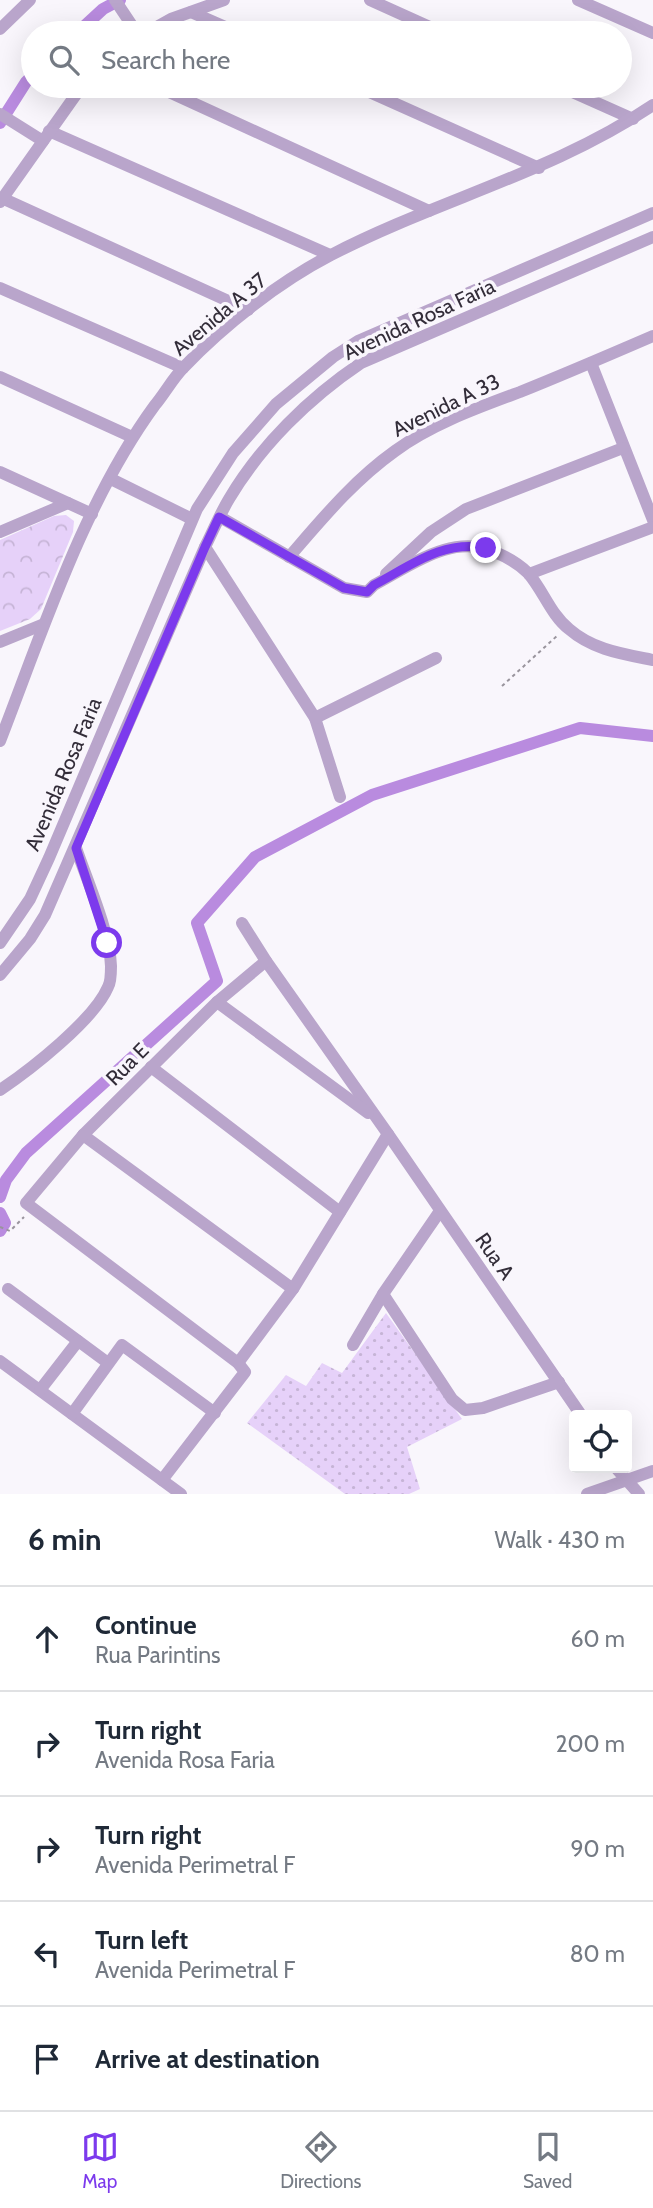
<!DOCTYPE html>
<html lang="en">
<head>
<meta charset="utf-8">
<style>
  :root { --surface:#fff; --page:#f2f2f3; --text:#1f2937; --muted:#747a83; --line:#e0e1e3; --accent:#7c3aed }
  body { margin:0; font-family:Cabin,sans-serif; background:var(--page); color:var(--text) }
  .controls { position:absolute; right:21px; bottom:21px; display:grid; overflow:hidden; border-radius:7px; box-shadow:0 7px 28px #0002 }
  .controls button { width:63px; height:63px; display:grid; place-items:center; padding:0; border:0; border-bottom:2px solid var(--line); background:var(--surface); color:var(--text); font:35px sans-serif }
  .stop { position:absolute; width:21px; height:21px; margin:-16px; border:5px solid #7c3aed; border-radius:50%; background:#fff }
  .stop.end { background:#7c3aed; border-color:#fff; box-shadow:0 2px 7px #0008 }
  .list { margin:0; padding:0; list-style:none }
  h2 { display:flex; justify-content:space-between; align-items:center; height:91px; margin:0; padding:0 28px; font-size:30px }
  h2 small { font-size:23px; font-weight:400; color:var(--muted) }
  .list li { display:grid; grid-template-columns:46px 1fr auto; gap:21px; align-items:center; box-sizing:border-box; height:105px; padding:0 28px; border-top:2px solid var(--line) }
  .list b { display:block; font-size:26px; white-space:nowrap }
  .list p { margin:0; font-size:23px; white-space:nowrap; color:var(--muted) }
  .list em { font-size:23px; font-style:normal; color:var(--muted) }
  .icon { flex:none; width:38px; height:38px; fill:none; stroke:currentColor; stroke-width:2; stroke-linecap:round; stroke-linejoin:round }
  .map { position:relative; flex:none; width:653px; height:1494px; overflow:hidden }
  .search { position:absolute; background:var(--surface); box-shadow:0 7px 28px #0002; left:21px; right:21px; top:21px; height:77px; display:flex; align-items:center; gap:18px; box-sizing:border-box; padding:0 24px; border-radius:38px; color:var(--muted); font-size:26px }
  .sheet { height:616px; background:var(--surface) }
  nav { display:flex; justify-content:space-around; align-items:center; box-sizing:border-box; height:98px; border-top:2px solid var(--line); background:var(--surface); font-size:19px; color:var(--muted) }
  nav a { display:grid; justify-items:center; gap:4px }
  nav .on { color:var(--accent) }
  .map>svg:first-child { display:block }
</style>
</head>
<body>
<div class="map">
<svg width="653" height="1494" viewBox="0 0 653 1494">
  <defs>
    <pattern id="grass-dots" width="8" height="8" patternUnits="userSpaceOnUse" patternTransform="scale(1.75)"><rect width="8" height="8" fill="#e6d1f9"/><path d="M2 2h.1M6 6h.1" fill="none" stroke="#c6b4d6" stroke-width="1.8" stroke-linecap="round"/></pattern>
    <pattern id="forest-crowns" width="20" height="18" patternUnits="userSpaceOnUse" patternTransform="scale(1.75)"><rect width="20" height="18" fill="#e6d1f9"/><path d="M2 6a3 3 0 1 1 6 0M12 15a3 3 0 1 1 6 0" fill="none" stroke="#c6b4d6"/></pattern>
  </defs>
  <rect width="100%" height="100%" fill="#f9f6fc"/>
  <polygon fill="url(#grass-dots)" points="386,1313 462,1419 407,1447 420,1489 409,1494 345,1494 247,1423 286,1375 306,1386 322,1363 342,1373"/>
  <polygon fill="url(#forest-crowns)" points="66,515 74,521 73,532 41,609 30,619 0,631 0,540 54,516"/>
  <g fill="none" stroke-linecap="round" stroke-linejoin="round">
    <g stroke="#b98bdf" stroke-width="12">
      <polyline points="77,33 103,9 120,0"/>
      <polyline points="0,123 26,82 33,75"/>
      <polyline points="0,1197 6,1180 26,1153 217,981 197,923 255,857 372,795 580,728 653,736"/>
      <polyline points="0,1213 5,1223 0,1231"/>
    </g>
    <g stroke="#99949d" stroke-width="2" stroke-dasharray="3.5 3.5" stroke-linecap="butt">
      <polyline points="502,686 558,635"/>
      <polyline points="0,1227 10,1231 24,1217"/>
    </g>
    <g stroke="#b9a5cb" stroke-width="12">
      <polyline points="115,0 137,33"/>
      <polyline points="370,0 443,33"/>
      <polyline points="578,0 653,33"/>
      <polyline points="191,12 239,33"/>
      <polyline points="0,29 30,0"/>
      <polyline points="146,33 171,19 224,0"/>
      <polyline points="156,86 429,211"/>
      <polyline points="356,86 539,168"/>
      <polyline points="559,86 633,119"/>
      <polyline points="0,114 43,141"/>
      <polyline points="49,131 330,255"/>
      <polyline points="4,199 248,310"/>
      <polyline points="0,202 82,86"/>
      <polyline points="0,288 183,368"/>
      <polyline points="591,363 653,520"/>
      <polyline points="0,377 132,437"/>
      <polyline points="0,472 92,514"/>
      <polyline points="111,479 192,519"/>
      <path d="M220 517 344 588 367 592 374 585C412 565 453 532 497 553 509 558 519 564 528 573 543 590 551 615 569 629 593 650 623 654 653 660"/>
      <polyline points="0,532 68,503"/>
      <polyline points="205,547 315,718 340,797"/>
      <path d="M289 557C322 519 353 481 395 451 432 424 477 408 520 392 565 374 609 355 653 336"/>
      <polyline points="386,574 431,532 466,509 623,448"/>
      <polyline points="529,574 653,527"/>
      <polyline points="0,642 44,624"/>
      <polyline points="315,718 436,658"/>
      <path d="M0 741C43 630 84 502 155 405 165 393 173 378 184 367 224 325 279 282 331 255 437 200 554 172 653 105"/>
      <polyline points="242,923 266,961 388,1134 581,1415"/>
      <polyline points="0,943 30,899 49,858 197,509 233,453 276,404 333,357 358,341 653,213"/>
      <path d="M0 975 30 939 45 915 205 547C213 531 220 514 229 499 261 445 309 398 361 363L653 237"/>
      <polyline points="217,1002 368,1113"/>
      <polyline points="151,1067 340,1212"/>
      <path d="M0 1090C30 1070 94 1020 108 987 111 982 111 972 111 966 110 933 87 880 76 848"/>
      <polyline points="83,1135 293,1289"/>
      <polyline points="8,1289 108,1363"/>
      <polyline points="383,1294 452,1399 465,1410 483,1408 559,1382"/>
      <polyline points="353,1345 383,1294 440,1211"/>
      <polyline points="0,1361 181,1494"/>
      <polyline points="238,1363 293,1289 388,1134"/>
      <polyline points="40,1390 78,1341"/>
      <polyline points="72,1414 122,1345 215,1413"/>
      <polyline points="616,1468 639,1494"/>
      <polyline points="162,1480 245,1372 238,1363 26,1203 83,1135 217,1002 266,961"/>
      <polyline points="587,1494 653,1471"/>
    </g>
  </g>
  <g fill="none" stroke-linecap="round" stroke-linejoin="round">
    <path stroke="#7c3aed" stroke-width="9" d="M107 943 76 848 205 547 219 517 344 588 367 592 374 585C412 565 442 540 486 548"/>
  </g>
  <g text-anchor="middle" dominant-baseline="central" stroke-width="7" stroke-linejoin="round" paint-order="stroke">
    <g font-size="21" fill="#332d39" stroke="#f9f6fc">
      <text transform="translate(219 314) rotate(-40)">Avenida A 37</text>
      <text transform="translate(419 319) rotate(-25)">Avenida Rosa Faria</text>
      <text transform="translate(446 405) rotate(-26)">Avenida A 33</text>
      <text transform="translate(63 774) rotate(-67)">Avenida Rosa Faria</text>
      <text transform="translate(127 1064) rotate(-45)">Rua E</text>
      <text transform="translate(495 1256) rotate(55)">Rua A</text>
    </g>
  </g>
</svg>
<div class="controls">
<button><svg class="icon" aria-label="locate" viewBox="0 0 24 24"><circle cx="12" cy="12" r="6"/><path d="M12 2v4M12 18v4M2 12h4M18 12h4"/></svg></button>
</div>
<div class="stop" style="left:107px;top:943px"></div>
<div class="stop end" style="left:486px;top:548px"></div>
<div class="search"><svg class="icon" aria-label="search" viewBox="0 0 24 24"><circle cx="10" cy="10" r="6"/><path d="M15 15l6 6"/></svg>Search here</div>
</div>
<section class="sheet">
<h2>6 min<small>Walk · 430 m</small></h2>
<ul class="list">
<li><svg class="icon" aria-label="ahead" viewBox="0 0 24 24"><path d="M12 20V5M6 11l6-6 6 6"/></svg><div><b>Continue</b><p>Rua Parintins</p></div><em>60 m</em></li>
<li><svg class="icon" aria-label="right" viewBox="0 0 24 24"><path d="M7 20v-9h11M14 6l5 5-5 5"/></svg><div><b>Turn right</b><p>Avenida Rosa Faria</p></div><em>200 m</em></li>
<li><svg class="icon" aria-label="right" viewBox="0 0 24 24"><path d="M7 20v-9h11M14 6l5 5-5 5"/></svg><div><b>Turn right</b><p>Avenida Perimetral F</p></div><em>90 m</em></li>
<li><svg class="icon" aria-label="left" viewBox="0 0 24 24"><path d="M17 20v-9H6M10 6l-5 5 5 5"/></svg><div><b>Turn left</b><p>Avenida Perimetral F</p></div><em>80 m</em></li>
<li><svg class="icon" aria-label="arrive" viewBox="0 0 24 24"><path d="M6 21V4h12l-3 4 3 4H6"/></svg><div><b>Arrive at destination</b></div></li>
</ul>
</section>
<nav>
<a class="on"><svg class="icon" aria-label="map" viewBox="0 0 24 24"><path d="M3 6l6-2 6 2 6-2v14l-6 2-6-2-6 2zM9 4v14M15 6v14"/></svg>Map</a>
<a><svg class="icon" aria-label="directions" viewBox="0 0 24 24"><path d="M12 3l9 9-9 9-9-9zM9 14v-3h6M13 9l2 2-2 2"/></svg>Directions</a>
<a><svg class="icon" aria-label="saved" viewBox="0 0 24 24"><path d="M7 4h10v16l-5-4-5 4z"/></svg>Saved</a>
</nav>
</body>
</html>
